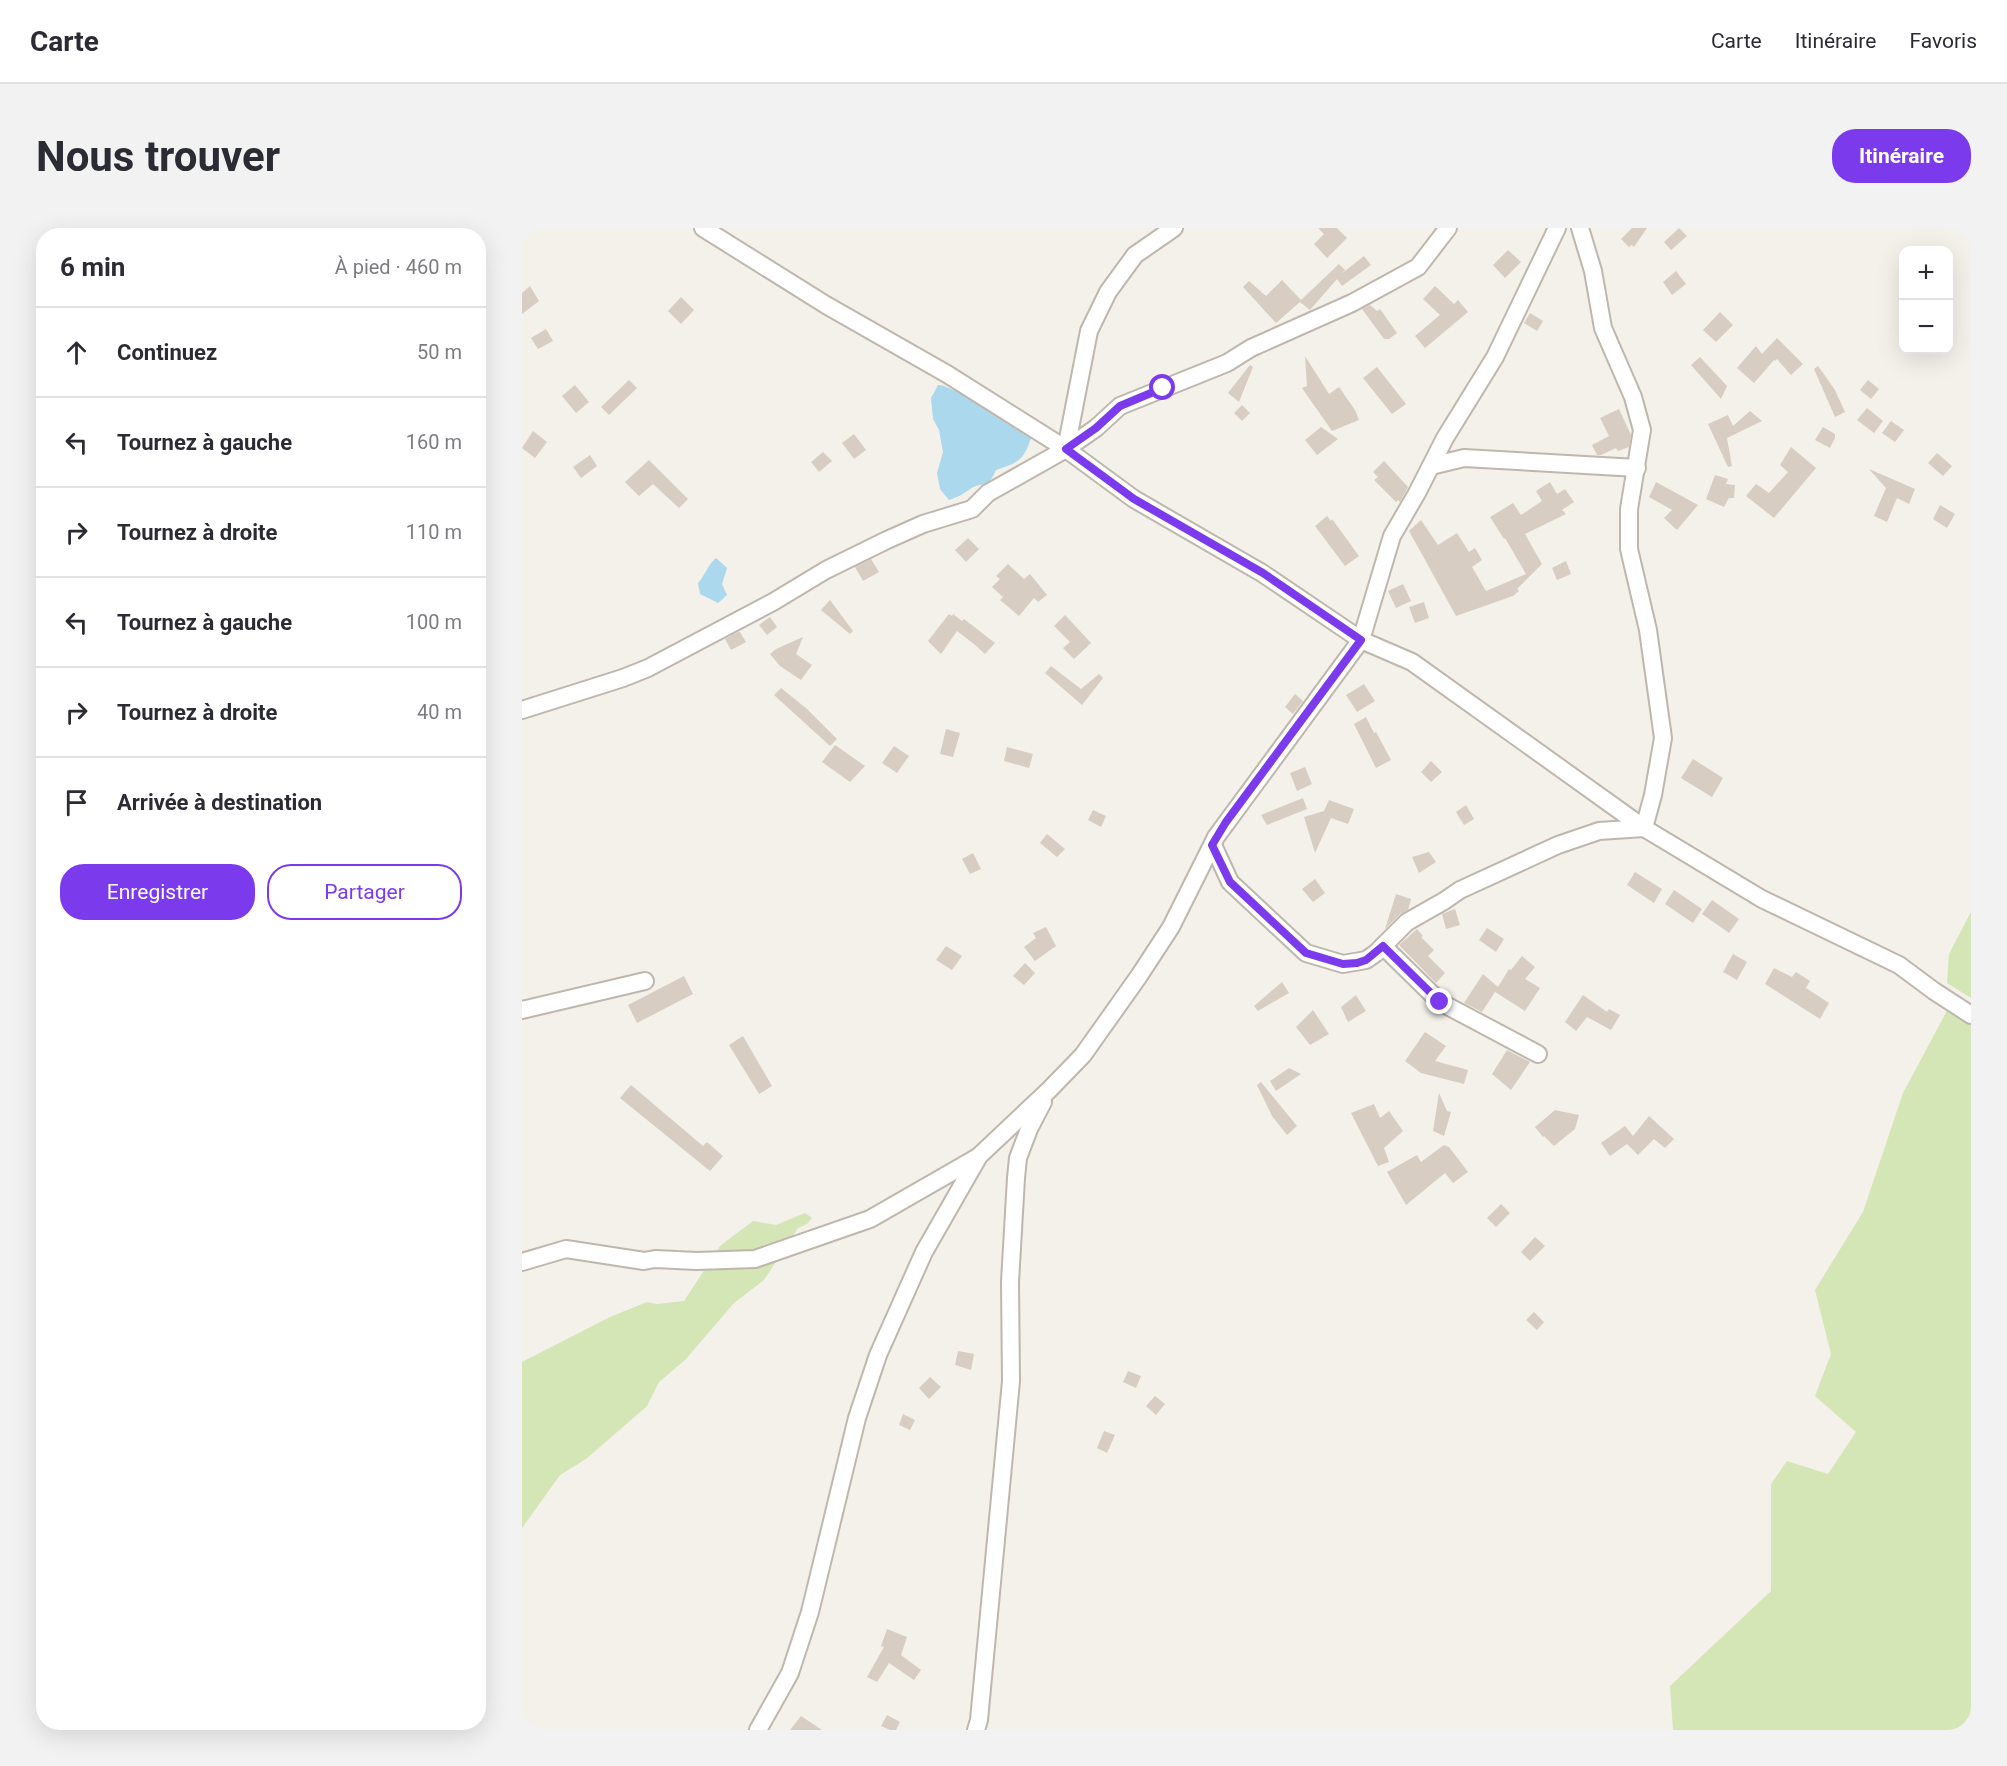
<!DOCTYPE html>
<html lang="fr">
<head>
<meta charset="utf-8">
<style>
  :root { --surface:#fff; --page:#f2f2f3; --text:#2b2b33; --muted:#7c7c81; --line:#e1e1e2; --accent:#7c3aed }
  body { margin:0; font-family:Roboto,sans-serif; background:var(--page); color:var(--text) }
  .controls { position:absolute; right:18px; top:18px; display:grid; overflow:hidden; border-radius:12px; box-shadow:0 6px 24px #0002 }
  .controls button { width:54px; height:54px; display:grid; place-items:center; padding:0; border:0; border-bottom:2px solid var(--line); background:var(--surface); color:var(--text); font:30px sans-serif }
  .stop { position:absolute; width:18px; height:18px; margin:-14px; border:4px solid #7c3aed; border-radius:50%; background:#fff }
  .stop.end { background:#7c3aed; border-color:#fff; box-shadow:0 2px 6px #0008 }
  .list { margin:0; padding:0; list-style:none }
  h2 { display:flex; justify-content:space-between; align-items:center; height:78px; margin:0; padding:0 24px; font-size:26px }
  h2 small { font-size:20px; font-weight:400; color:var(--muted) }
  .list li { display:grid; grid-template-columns:39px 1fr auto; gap:18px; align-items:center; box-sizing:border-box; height:90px; padding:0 24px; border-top:2px solid var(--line) }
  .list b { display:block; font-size:22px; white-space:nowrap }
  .list em { font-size:20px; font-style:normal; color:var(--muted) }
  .actions { display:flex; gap:12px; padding:18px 24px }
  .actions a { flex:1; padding:14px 0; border:2px solid var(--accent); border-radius:24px; text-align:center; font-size:21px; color:var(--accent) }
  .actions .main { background:var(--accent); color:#fff }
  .icon { flex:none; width:33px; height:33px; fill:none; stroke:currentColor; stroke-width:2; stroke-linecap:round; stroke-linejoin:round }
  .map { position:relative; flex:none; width:1449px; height:1502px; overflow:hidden; border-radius:24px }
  header { display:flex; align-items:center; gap:36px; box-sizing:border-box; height:84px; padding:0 30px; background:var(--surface); border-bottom:2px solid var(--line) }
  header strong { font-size:28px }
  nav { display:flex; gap:33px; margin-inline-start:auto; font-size:21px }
  .intro { display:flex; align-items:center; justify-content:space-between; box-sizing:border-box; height:144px; padding:0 36px }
  h1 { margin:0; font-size:42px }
  .button { padding:15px 27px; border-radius:24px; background:var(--accent); color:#fff; font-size:21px; font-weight:700 }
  main { display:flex; gap:36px; padding:0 36px }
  aside { flex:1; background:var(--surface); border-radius:24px; box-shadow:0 6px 24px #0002 }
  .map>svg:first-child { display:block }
</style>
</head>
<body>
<header>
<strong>Carte</strong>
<nav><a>Carte</a><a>Itinéraire</a><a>Favoris</a></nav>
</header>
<div class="intro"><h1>Nous trouver</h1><a class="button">Itinéraire</a></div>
<main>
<aside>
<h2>6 min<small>À pied · 460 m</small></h2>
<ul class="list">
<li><svg class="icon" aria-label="ahead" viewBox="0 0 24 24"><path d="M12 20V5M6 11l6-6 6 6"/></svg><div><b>Continuez</b></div><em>50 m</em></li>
<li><svg class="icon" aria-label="left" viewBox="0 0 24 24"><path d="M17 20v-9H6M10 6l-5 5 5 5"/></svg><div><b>Tournez à gauche</b></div><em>160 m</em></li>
<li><svg class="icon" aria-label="right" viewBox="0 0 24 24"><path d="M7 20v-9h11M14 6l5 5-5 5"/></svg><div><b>Tournez à droite</b></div><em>110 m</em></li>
<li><svg class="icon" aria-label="left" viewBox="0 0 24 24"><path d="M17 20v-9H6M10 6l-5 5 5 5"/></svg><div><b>Tournez à gauche</b></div><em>100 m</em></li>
<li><svg class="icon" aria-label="right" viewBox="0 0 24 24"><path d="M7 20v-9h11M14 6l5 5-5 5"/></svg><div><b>Tournez à droite</b></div><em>40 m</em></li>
<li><svg class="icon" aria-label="arrive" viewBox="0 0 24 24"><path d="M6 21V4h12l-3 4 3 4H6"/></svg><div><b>Arrivée à destination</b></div></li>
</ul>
<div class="actions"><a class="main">Enregistrer</a><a>Partager</a></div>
</aside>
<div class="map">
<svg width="1449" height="1502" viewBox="0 0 1449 1502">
  <rect width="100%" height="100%" fill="#f4f0ea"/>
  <g fill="#d4e5b6">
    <polygon points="1449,684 1449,770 1425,755 1427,726"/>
    <polygon points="1427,779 1449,793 1449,1502 1151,1502 1148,1458 1249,1363 1249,1256 1265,1233 1306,1246 1334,1204 1293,1168 1309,1126 1293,1062 1341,984 1381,865"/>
    <polygon points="283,985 290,990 285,996 276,1000 242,1052 212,1075 163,1132 137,1154 125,1178 64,1231 38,1247 0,1300 0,1134 88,1089 125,1074 135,1076 162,1073 198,1018 231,993 254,997"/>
  </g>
  <g fill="#abd8ec">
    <path d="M416 157C423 157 429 162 436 163L510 207C502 232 498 234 474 242 465 263 462 252 448 261 440 267 436 269 427 272L418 261 415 245 421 224 417 202 411 191 409 170Z"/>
    <path d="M194 330 205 340 200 356 205 367 196 375 178 366 176 355C184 346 185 338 194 330Z"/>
  </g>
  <g fill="#d8cdc3">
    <polygon points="796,0 815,0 825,10 805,30 792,16 802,6"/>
    <polygon points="1110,0 1125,0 1112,19 1110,17 1107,19 1099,11"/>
    <polygon points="1157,0 1165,8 1149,22 1142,14"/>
    <polygon points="986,22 999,34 983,50 971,37"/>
    <polygon points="842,28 849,37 820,58 815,51 788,82 778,74 754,95 721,59 727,53 744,68 760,52 779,72 817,36 823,42 819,46"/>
    <polygon points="1154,43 1164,56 1150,67 1141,54"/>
    <polygon points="8,58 17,73 0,86 0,65"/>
    <polygon points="913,58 932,76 936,72 946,84 903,120 893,108 918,87 901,71"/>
    <polygon points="159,69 172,82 159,96 146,83"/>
    <polygon points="848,77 855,83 858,81 875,105 867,111 862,111 840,81"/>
    <polygon points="1198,84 1211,97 1194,114 1181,102"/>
    <polygon points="1008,85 1021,93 1015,103 1002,95"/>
    <polygon points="24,101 31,113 16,121 9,110"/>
    <polygon points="1255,110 1281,136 1269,147 1255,131 1253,133 1252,132 1232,155 1215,140 1234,118 1240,126"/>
    <polygon points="783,128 807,166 817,159 833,182 837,192 810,203 780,160 785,158"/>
    <polygon points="1178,129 1205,158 1199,171 1169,137"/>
    <polygon points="728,137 731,139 717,174 706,165"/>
    <polygon points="1296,138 1313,162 1323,184 1313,189 1292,141"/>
    <polygon points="855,139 884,176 870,186 841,150"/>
    <polygon points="107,152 115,160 87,187 79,179"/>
    <polygon points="1346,152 1357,161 1349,171 1338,162"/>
    <polygon points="53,157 67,174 54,185 40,168"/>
    <polygon points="720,177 728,185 720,193 712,185"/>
    <polygon points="1345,180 1361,193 1352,205 1335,192"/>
    <polygon points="1097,181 1109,207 1107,219 1096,223 1094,220 1079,227 1075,227 1070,217 1087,208 1078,190"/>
    <polygon points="1228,183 1240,193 1205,210 1210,238 1206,239 1186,196 1206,187 1211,198"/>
    <polygon points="1369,193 1382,202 1373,214 1360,205"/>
    <polygon points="799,199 816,211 795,227 783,212"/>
    <polygon points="1301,199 1313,206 1313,210 1308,220 1293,212"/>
    <polygon points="11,203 25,214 13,230 0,220"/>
    <polygon points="332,206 344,222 332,231 320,215"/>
    <polygon points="1269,219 1294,240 1252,290 1224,268 1234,256 1247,265 1266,244 1258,237"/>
    <polygon points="301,224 310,233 297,244 289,234"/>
    <polygon points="1415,225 1430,238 1421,248 1406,235"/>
    <polygon points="68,227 75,238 59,250 51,239"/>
    <polygon points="127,232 166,271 157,280 131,256 117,268 103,254"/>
    <polygon points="862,233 886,259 878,274 876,272 874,274 852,252 856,249 851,244"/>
    <polygon points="1347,241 1393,261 1387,276 1375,270 1365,294 1352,288 1364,260"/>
    <polygon points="1193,247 1206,251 1204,256 1213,257 1212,270 1207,270 1202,279 1184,271"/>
    <polygon points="1028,254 1035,266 1043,261 1052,274 1040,282 1044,286 1003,306 1020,336 995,361 997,363 991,368 934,388 887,303 899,292 916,317 935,305 947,324 953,320 960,332 950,339 964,363 1004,346 983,310 982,311 968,289 991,275 999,287 1020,273 1014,263"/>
    <polygon points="1134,254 1176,277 1155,302 1142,290 1150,282 1127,269"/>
    <polygon points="1418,277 1433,286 1425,300 1411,291"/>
    <polygon points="805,288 809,293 810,291 837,328 823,338 793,298"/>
    <polygon points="446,310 457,321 444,334 433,322"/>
    <polygon points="349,331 357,344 341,353 333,339"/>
    <polygon points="1044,333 1049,346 1035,352 1030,340"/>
    <polygon points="486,336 502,351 508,346 525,367 516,374 512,370 497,388 478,372 481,369 470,359 478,351 474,348"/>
    <polygon points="881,356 889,373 874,380 866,363"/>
    <polygon points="308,372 331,403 328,406 299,382"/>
    <polygon points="902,374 907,390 893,395 887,379"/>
    <polygon points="427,386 430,388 431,386 440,393 442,391 473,415 463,426 452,416 435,403 419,426 406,413"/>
    <polygon points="543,387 569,415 552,431 541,420 548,414 532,398"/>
    <polygon points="248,389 255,399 245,407 237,397"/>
    <polygon points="216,404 218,404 224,414 209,422 203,411"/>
    <polygon points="281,409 274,426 290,437 279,452 258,438 248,426 254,421"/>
    <polygon points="529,438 559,461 577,446 581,450 560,477 523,445"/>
    <polygon points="842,456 853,473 835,484 824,467"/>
    <polygon points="259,460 285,481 315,511 308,518 252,467"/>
    <polygon points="773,466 781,473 771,486 763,479"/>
    <polygon points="844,489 852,505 854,504 869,532 854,540 832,496"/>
    <polygon points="424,501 438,505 431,529 418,526"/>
    <polygon points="313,517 343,538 328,554 300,534"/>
    <polygon points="372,518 387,528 375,545 360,535"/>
    <polygon points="485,519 511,526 507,540 482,533"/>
    <polygon points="1171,531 1201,550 1190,569 1159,550"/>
    <polygon points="909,533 920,544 909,554 899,544"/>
    <polygon points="783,539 790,556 775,563 768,545"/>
    <polygon points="781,570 785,581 745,597 739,587"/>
    <polygon points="807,572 832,581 826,596 809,590 793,625 782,589 802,583"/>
    <polygon points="944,577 952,591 942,597 934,584"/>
    <polygon points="571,582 584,588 579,599 566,592"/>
    <polygon points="525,606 543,621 535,629 518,615"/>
    <polygon points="907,624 914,634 897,645 890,629"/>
    <polygon points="451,625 459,641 448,646 440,631"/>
    <polygon points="1113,644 1140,661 1132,675 1105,657"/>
    <polygon points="793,651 803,665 791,674 780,661"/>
    <polygon points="1152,662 1180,681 1171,695 1143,676"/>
    <polygon points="874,666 889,671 886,682 878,686 863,701"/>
    <polygon points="1190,672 1217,691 1207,705 1180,686"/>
    <polygon points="933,681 938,697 924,701 920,686"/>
    <polygon points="524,699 534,718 513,733 502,719 514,710 511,705"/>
    <polygon points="965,700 982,711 974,724 957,712"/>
    <polygon points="895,701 901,708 899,709 912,722 906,728 923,745 914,755 877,717"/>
    <polygon points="424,718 440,728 430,742 414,732"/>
    <polygon points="1211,726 1225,734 1215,752 1201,744"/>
    <polygon points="1000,728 1013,739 1003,751 1018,760 1003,783 973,764 960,784 942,775 961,746 976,759 987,741 989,742"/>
    <polygon points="503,735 513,745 502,757 491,748"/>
    <polygon points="1252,740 1270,749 1274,744 1288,753 1284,760 1307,775 1298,791 1243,756"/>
    <polygon points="162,748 171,766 115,795 106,777"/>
    <polygon points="760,754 767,765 736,783 732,778"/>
    <polygon points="834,767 844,783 826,794 819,779"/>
    <polygon points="1061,767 1085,784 1087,781 1098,787 1089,802 1065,789 1054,803 1043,794"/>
    <polygon points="791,782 807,806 788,817 774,799"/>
    <polygon points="903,804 924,818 913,833 946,842 942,856 899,845 883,833"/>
    <polygon points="221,808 250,858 237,866 207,817"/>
    <polygon points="985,822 1008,834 989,862 970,846"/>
    <polygon points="767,840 779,846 754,863 748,853"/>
    <polygon points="739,854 775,898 765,907 750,888 735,857"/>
    <polygon points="109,857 181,918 185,914 201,928 188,943 98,870"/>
    <polygon points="917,865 925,883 929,884 922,908 911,903"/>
    <polygon points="852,876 858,890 867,883 881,903 862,920 867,934 856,938 829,885"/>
    <polygon points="1033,882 1057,887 1053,901 1032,918 1022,908 1021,909 1013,899"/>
    <polygon points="1127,888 1152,911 1143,920 1132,911 1116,927 1105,916 1088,928 1079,915 1103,898 1111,908"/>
    <polygon points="922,917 927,919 946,944 931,955 923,945 884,977 865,944 895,927 899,934"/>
    <polygon points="979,976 988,985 974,999 965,990"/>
    <polygon points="1013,1009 1023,1018 1008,1033 999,1024"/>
    <polygon points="1012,1084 1022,1094 1015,1102 1004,1092"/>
    <polygon points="436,1123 452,1126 449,1142 433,1137"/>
    <polygon points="606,1143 619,1148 614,1160 601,1154"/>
    <polygon points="408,1149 419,1159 407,1171 397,1160"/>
    <polygon points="633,1168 643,1176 634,1187 624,1178"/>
    <polygon points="381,1186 393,1192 388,1202 377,1197"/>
    <polygon points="582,1203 593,1207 585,1225 575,1220"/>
    <polygon points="365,1401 385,1409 379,1427 399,1442 392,1452 367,1435 355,1454 345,1449 362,1419 359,1418"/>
    <polygon points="365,1487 378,1494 374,1502 368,1502 359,1498"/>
    <polygon points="279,1488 300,1502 268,1502"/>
  </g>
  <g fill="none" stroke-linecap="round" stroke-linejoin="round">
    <defs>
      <g id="minor">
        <polyline points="181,0 304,77 425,146 544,221 612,271 740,345 839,412 890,434 1122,600 1240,671 1377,737 1412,763 1449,787"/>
        <polyline points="544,221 567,103 586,64 613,27 652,0"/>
        <polyline points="909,238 942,230 1115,240"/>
        <polyline points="0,482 101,450 126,440 251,374 304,342 365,312 401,296 450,281 466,265 544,221 574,200 598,178 705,135 729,120 830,75 896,39 926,0"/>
        <polyline points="691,617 708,654 784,725 821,736 844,732 854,725 885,694 922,673 938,662 1036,617 1077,603 1122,600 1131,567 1141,510 1126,402 1107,321 1107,281 1120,202 1111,169 1081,100 1071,43 1058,0"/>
        <polyline points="861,718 918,774 1016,826"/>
        <polyline points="0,782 123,753"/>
        <polyline points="0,1034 44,1021 122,1033 133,1031 175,1033 233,1031 348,991 456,929"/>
        <polyline points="236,1502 268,1445 288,1384 335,1190 356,1127 402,1024 457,928 527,862 561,827 617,748 649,699 694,609 839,412 870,308 895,265 923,210 973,129 1035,0"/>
        <polyline points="454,1502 457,1492 489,1153 488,1054 494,950 496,930 507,901 521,874"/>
      </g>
    </defs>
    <use href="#minor" stroke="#bfb7ad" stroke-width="20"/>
    <use href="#minor" stroke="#fff" stroke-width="16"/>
  </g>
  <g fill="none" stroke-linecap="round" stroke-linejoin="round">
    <polyline stroke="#7c3aed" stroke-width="8" points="641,160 598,178 574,200 544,221 612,271 741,345 839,412 704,594 690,617 708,654 784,725 821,736 835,735 844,732 861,718 918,774"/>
  </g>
</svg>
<div class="controls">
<button>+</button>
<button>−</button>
</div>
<div class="stop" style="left:641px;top:160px"></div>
<div class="stop end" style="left:918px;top:774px"></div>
</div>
</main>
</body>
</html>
